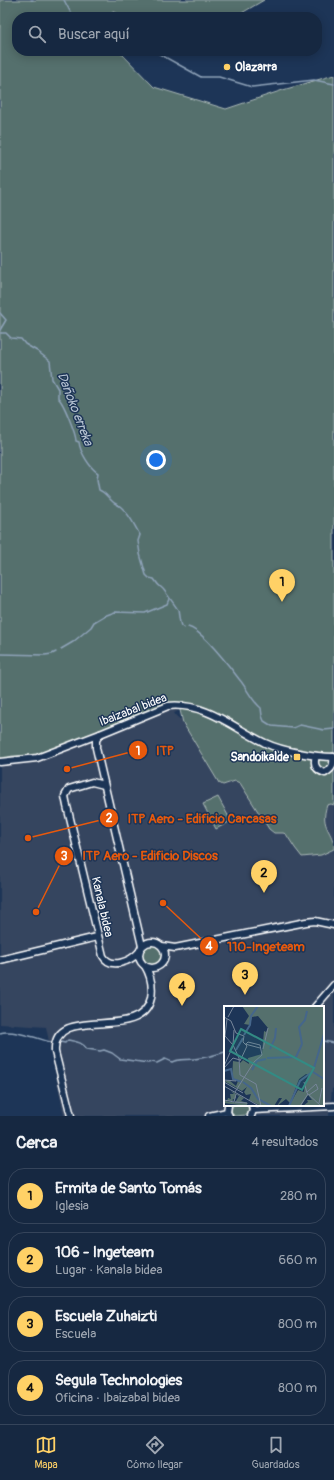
<!DOCTYPE html>
<html lang="es">
<head>
<meta charset="utf-8">
<style>
  :root { --surface:#162841; --page:#1f3048; --text:#f1f3f6; --muted:#9ea6b1; --line:#35445a; --accent:#ffd166 }
  body { margin:0; font-family:Pangolin,sans-serif; background:var(--page); color:var(--text) }
  .you { position:absolute; left:156px; top:460px; width:14px; height:14px; margin:-10px; border:3px solid #fff; border-radius:50%; background:#1a73e8; box-shadow:0 0 0 6px #1a73e833 }
  .badge { display:grid; place-items:center; width:26px; height:26px; border-radius:50%; background:var(--accent); color:#111; font-size:13px; font-weight:700 }
  .pin { position:absolute; translate:-50% -33px; filter:drop-shadow(0 1px 2px #0008) }
  .pin::after { content:''; position:absolute; top:21px; width:14px; height:12px; background:inherit; clip-path:polygon(0 0,100% 0,50% 100%) }
  .list { margin:0; padding:0; list-style:none }
  h2 { display:flex; justify-content:space-between; align-items:center; height:52px; margin:0; padding:0 16px; font-size:17px }
  h2 small { font-size:13px; font-weight:400; color:var(--muted) }
  .list li { display:grid; grid-template-columns:26px 1fr auto; gap:12px; align-items:center; box-sizing:border-box; height:56px; margin:0 8px 8px; padding:0 8px; border:1px solid var(--line); border-radius:16px }
  .list b { display:block; font-size:15px; white-space:nowrap }
  .list p { margin:0; font-size:13px; white-space:nowrap; color:var(--muted) }
  .list em { font-size:13px; font-style:normal; color:var(--muted) }
  .icon { flex:none; width:22px; height:22px; fill:none; stroke:currentColor; stroke-width:2; stroke-linecap:round; stroke-linejoin:round }
  .map { position:relative; flex:none; width:334px; height:1116px; overflow:hidden }
  .search { position:absolute; background:var(--surface); box-shadow:0 2px 10px #0003; left:12px; right:12px; top:12px; height:44px; display:flex; align-items:center; gap:10px; box-sizing:border-box; padding:0 14px; border-radius:16px; color:var(--muted); font-size:15px }
  .sheet { height:308px; background:var(--surface) }
  nav { display:flex; justify-content:space-around; align-items:center; box-sizing:border-box; height:56px; border-top:1px solid var(--line); background:var(--surface); font-size:11px; color:var(--muted) }
  nav a { display:grid; justify-items:center; gap:2px }
  nav .on { color:var(--accent) }
  .map>svg:first-child { display:block }
</style>
</head>
<body>
<div class="map">
<svg width="334" height="1116" viewBox="0 0 334 1116">
  <rect width="100%" height="100%" fill="#1d3557"/>
  <filter id="ink" filterUnits="userSpaceOnUse"><feTurbulence type="fractalNoise" baseFrequency=".025" numOctaves="2"/><feDisplacementMap in="SourceGraphic" scale="8" xChannelSelector="R" yChannelSelector="G"/><feConvolveMatrix kernelMatrix="1 2 1 2 8 2 1 2 1" color-interpolation-filters="sRGB"/></filter>
  <g filter="url(#ink)">
    <path fill="#34445f" fill-rule="evenodd" d="M161 707 178 709 180 710 174 713 176 716 180 719 187 715 334 770V1088L332 1089 329 1116H64L46 1027 0 1024V760L7 757 15 756 31 757 101 733ZM225 1007H323V1105H225Z"/>
    <g fill="#55706d" stroke="#aab8b6">
      <path d="M0 0H264L235 17H123L112 11 113 17H17V51H121L122 54 154 87 226 109 283 90 334 75V805L331 804 327 805C319 828 334 831 334 849L321 855 302 857 295 848 286 834 283 833H274L269 829 240 783 235 781 223 785 219 783 183 723 180 710 178 709 161 707 101 733 37 754V756H12L0 760Z"/>
      <polygon points="218,797 231,821 216,829 203,804"/>
      <circle cx="152" cy="955" r="10"/>
      <polygon points="232,1105 247,1105 249,1109 247,1115 234,1116 231,1111"/>
    </g>
    <g fill="none" stroke-linecap="round" stroke-linejoin="round">
      <g stroke="#8fa3b9" stroke-width="1.5">
        <polyline points="31,0 33,0"/>
        <polyline points="64,0 73,17"/>
        <polyline points="154,51 201,77 219,77 252,87 314,80 334,84"/>
        <polyline points="0,313 6,320 0,330"/>
        <path d="M0 333H6L11 338 21 339 25 344 37 351 50 361 52 379 58 389V398C63 401 76 434 76 441L79 442C80 452 90 468 98 473L97 479 99 490C105 492 108 498 113 502 115 504 119 505 121 507 131 516 133 523 140 535L138 541 140 554 146 575 149 578 154 579C157 584 159 586 163 589 164 590 177 608 178 610 179 615 179 621 181 626L184 628"/>
        <path d="M188 627C202 630 230 667 239 679 247 688 251 700 261 708L262 716 264 721 272 726 293 728 300 725 324 730 334 729"/>
        <polyline points="61,649 73,642 91,627 94,622 104,616 115,612 145,613 167,604 169,599"/>
        <polyline points="0,654 45,655 52,654 56,652"/>
        <path d="M0 1033C12 1029 39 1039 51 1042"/>
        <polyline points="323,1041 334,1043"/>
        <path d="M60 1042 65 1043 68 1040C77 1042 82 1042 87 1049L100 1051 104 1050 112 1053 120 1059 148 1063 152 1062 157 1063 165 1059 172 1062C178 1059 187 1060 194 1059 204 1058 215 1055 225 1052"/>
      </g>
      <defs>
        <g id="minor">
          <path d="M316 756C313 765 316 770 325 773 332 769 334 765 333 757"/>
          <polyline points="0,762 37,758 100,734"/>
          <path d="M104 785 92 782 69 789 65 796 67 806 103 956C111 970 131 961 139 952"/>
          <circle cx="152" cy="955" r="13"/>
          <path d="M142 946 96 748V740L100 734 168 706C205 702 234 728 265 743 282 751 315 757 334 757"/>
          <polyline points="162,946 175,948 306,922 315,921 334,925"/>
          <polyline points="0,960 97,937"/>
          <polyline points="315,1007 334,985"/>
          <polyline points="228,1105 227,1112 229,1116"/>
          <polyline points="253,1110 334,1106"/>
          <path d="M71 1116 55 1052C52 1001 141 1045 151 998 153 987 151 976 145 966"/>
          <polyline points="209,1116 227,1112"/>
          <polyline points="251,1116 253,1110 252,1105"/>
        </g>
      </defs>
      <use href="#minor" stroke="#fff" stroke-width="9"/>
      <use href="#minor" stroke="#1d3557" stroke-width="6"/>
    </g>
  </g>
  <g fill="#ffd166" stroke="#1d3557" stroke-width="1.5">
    <circle cx="227" cy="67" r="4"/>
    <rect x="293" y="753" width="8" height="8" rx="2"/>
  </g>
  <g text-anchor="middle" dominant-baseline="central" stroke-width="3" stroke-linejoin="round" paint-order="stroke">
    <g font-size="12" font-weight="bold" fill="#fff" stroke="#1d3557" text-anchor="start">
      <text x="235" y="67">Olazarra</text>
      <text x="289" y="757" text-anchor="end">Sandoikalde</text>
    </g>
    <g font-size="12" fill="#fff" stroke="#1d3557">
      <text transform="translate(133 710) rotate(-21)">Ibaizabal bidea</text>
      <text transform="translate(102 907) rotate(77)">Kanala bidea</text>
    </g>
    <g font-size="13" font-style="italic" fill="#b5c2d1" stroke="#1d3557">
      <text transform="translate(75 409) rotate(69)">Dañoko erreka</text>
    </g>
  </g>
  <g transform="translate(224 1006)">
    <rect width="100" height="100" fill="#1d3557"/>
    <path d="M18 0H100V100H79L84 96 83 94H88L84 89 77 100H65L74 84 80 86 81 76 85 69 82 68 75 73 66 97 62 93 53 100 58 92H55L50 100H37L25 94 27 88 22 89 20 86 23 81 18 85 0 75 5 74 12 80 14 75 8 73 9 55 15 56V66L16 57 19 54 25 58 24 52 38 48 40 25 42 26 44 22 34 10 28 11 26 19 20 18 25 10ZM7 85 20 92 17 95 24 97 22 100 0 97V94L5 96H11L12 95 15 90 11 88 12 92 8 94 10 95H3L4 92 7 93 6 88H10Z" fill="#55706d"/>
    <path fill="none" stroke="#45668b" stroke-width="2" d="M20 29 26 19 27 10 34 0M78 38 75 21 81 14 83 5M46 43 51 32 52 22M12 44 19 32M43 52 72 51 78 38M28 64 33 55 42 53M0 65 7 63 9 73 18 76M89 65 100 28M89 66 100 73M19 76 27 82 34 93 47 100M65 100 76 75 88 66"/>
    <path fill="none" stroke="#77869a" stroke-width="1" d="M0 11 7 15 12 27 20 30 19 36 23 40M4 11 10 0M3 13 1 30 9 39M10 24 9 39 15 52 16 69 32 78 37 100M21 38 36 42M39 43 44 22M16 55 23 40M0 60 9 40M0 62 9 52 16 54M0 74 12 75M0 76 19 87M80 76 83 87 97 100M0 80 35 100M11 86 30 56 38 49 36 39 24 36 22 38M83 86 92 78 94 83 85 89M0 94 10 96 12 88M11 96 23 97M95 97 98 82M76 100 84 88"/>
    <path fill="#338b84" fill-opacity="0.15" stroke="#338b84" stroke-width="2" d="M17 23 90 62 78 84 6 45Z"/>
    <rect width="100" height="100" fill="none" stroke="#fff" stroke-width="2"/>
  </g>
  <path fill="none" stroke="#e8590c" stroke-width="1.5" d="M67 769L138 750M28 838L109 818M36 912L64 856M163 903L209 946"/>
  <g fill="#e8590c" stroke="#1d3557" stroke-width="1.5">
    <circle cx="67" cy="769" r="4"/>
    <circle cx="28" cy="838" r="4"/>
    <circle cx="36" cy="912" r="4"/>
    <circle cx="163" cy="903" r="4"/>
    <circle cx="138" cy="750" r="10"/>
    <circle cx="109" cy="818" r="10"/>
    <circle cx="64" cy="856" r="10"/>
    <circle cx="209" cy="946" r="10"/>
  </g>
  <g font-size="12" text-anchor="middle" font-weight="bold" fill="#fff">
    <text x="138" y="755">1</text>
    <text x="109" y="822">2</text>
    <text x="64" y="860">3</text>
    <text x="209" y="950">4</text>
  </g>
  <g font-size="13" text-anchor="middle" font-weight="bold" fill="#e8590c" stroke="#1d3557" stroke-width="3" stroke-linejoin="round" paint-order="stroke">
    <text x="165" y="755">ITP</text>
    <text x="202" y="823">ITP Aero - Edificio Carcasas</text>
    <text x="150" y="860">ITP Aero - Edificio Discos</text>
    <text x="266" y="951">110-Ingeteam</text>
  </g>
</svg>
<div class="you"></div>
<div class="pin badge" style="left:282px;top:602px">1</div>
<div class="pin badge" style="left:264px;top:893px">2</div>
<div class="pin badge" style="left:245px;top:995px">3</div>
<div class="pin badge" style="left:182px;top:1006px">4</div>
<div class="search"><svg class="icon" aria-label="search" viewBox="0 0 24 24"><circle cx="10" cy="10" r="6"/><path d="M15 15l6 6"/></svg>Buscar aquí</div>
</div>
<section class="sheet">
<h2>Cerca<small>4 resultados</small></h2>
<ul class="list">
<li><span class="badge">1</span><div><b>Ermita de Santo Tomás</b><p>Iglesia</p></div><em>280 m</em></li>
<li><span class="badge">2</span><div><b>106 - Ingeteam</b><p>Lugar · Kanala bidea</p></div><em>660 m</em></li>
<li><span class="badge">3</span><div><b>Escuela Zuhaizti</b><p>Escuela</p></div><em>800 m</em></li>
<li><span class="badge">4</span><div><b>Segula Technologies</b><p>Oficina · Ibaizabal bidea</p></div><em>800 m</em></li>
</ul>
</section>
<nav>
<a class="on"><svg class="icon" aria-label="map" viewBox="0 0 24 24"><path d="M3 6l6-2 6 2 6-2v14l-6 2-6-2-6 2zM9 4v14M15 6v14"/></svg>Mapa</a>
<a><svg class="icon" aria-label="directions" viewBox="0 0 24 24"><path d="M12 3l9 9-9 9-9-9zM9 14v-3h6M13 9l2 2-2 2"/></svg>Cómo llegar</a>
<a><svg class="icon" aria-label="saved" viewBox="0 0 24 24"><path d="M7 4h10v16l-5-4-5 4z"/></svg>Guardados</a>
</nav>
</body>
</html>
